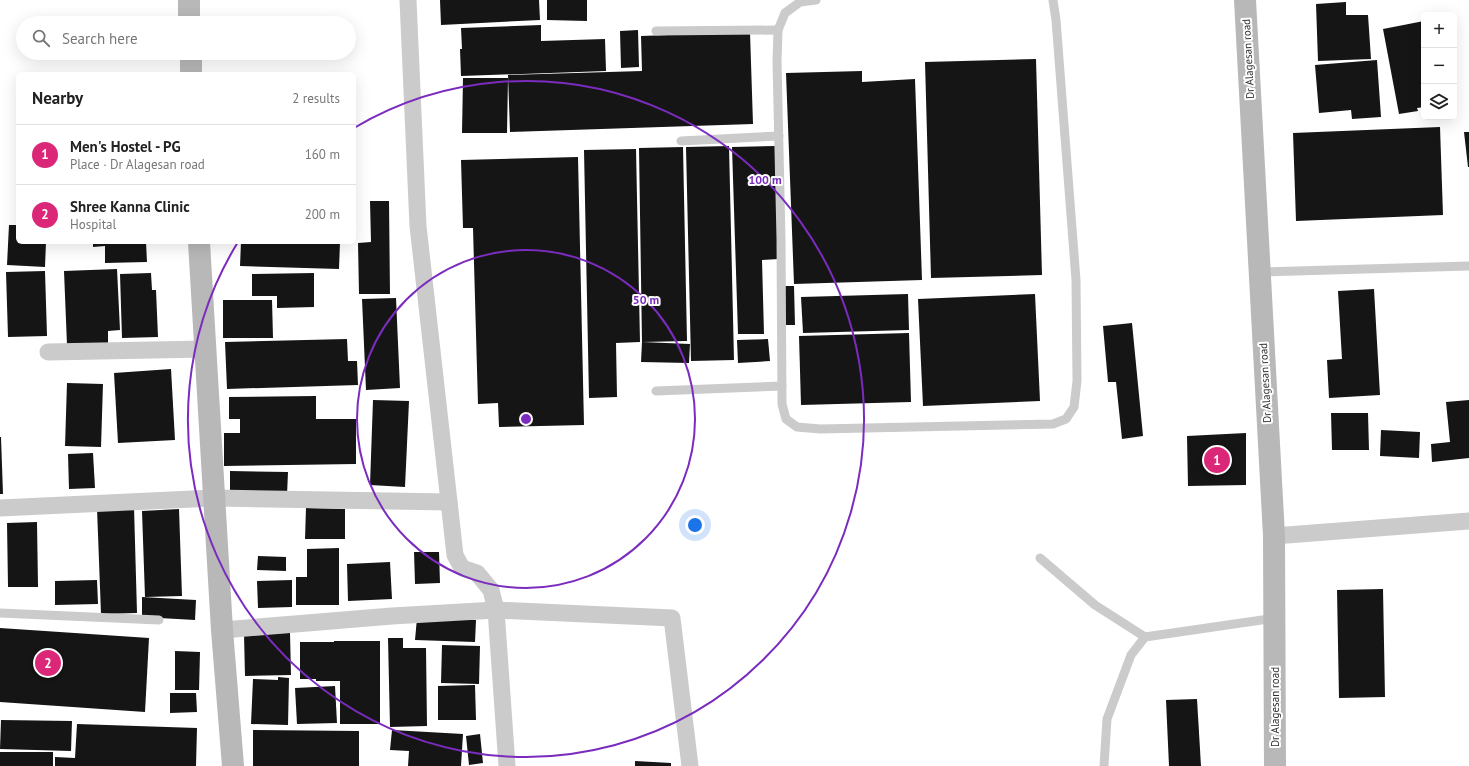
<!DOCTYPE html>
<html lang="en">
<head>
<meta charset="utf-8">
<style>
  :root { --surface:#fff; --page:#f6f6f6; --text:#222; --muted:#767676; --line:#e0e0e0; --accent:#db2777 }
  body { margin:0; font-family:"PT Sans",sans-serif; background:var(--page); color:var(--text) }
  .controls { position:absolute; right:12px; top:12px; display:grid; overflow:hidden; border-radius:6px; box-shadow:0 4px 16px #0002 }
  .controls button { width:36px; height:36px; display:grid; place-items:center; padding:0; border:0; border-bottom:1px solid var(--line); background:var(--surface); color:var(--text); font:20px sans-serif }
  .you { position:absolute; left:695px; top:525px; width:14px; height:14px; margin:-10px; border:3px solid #fff; border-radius:50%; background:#1a73e8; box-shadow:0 0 0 6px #1a73e833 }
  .badge { display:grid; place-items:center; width:26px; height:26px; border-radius:50%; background:var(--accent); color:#fff; font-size:13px; font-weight:700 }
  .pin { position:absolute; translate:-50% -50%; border:2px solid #fff; box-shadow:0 1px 4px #0006 }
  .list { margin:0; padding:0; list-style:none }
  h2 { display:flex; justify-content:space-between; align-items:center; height:52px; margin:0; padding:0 16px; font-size:17px }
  h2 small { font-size:13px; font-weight:400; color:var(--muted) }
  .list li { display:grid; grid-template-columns:26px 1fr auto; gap:12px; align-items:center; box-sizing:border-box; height:60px; padding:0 16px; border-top:1px solid var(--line) }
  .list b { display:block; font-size:15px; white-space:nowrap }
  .list p { margin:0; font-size:13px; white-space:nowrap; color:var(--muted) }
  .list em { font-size:13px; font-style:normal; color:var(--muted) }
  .icon { flex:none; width:22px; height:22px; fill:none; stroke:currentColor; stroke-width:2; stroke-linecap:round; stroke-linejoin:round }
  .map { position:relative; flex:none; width:1469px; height:766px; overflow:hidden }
  .search { position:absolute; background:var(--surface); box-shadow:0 4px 16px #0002; left:16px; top:16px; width:340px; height:44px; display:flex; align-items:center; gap:10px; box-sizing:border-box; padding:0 14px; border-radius:22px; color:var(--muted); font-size:15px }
  .panel { position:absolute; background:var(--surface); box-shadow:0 4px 16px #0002; left:16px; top:72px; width:340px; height:172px; border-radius:6px }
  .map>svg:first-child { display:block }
</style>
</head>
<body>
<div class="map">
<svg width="1469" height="766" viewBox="0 0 1469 766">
  <rect width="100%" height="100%" fill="#fff"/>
  <g fill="#151515">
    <polygon points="440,0 539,0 540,20 441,25"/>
    <polygon points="547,0 587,0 587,21 547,20"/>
    <polygon points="1346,2 1346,15 1368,15 1371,59 1318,61 1316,4"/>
    <polygon points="1424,21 1424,107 1417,108 1418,111 1399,114 1383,29"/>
    <polygon points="541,25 541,41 605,39 606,71 461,76 460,49 462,49 461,28"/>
    <polygon points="638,30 639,67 621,68 620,31"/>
    <polygon points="750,32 753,124 510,132 508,75 642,71 641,36"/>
    <polygon points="1036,59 1042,275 931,278 925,62"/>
    <polygon points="1377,60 1381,117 1352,119 1351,110 1319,113 1315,65"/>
    <polygon points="862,71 862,82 915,79 922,280 794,284 786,73"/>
    <polygon points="463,78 508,78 507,133 462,133"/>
    <polygon points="1440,127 1443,215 1296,221 1293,133"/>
    <polygon points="1464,132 1469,132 1469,167 1468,167"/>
    <polygon points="729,146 734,360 691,361 686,147"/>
    <polygon points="776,146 779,259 762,260 764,334 738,334 732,147"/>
    <polygon points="683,147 687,341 642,342 639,148"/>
    <polygon points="636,149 640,342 616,343 617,397 589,398 584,150"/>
    <polygon points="578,157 584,425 499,427 498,403 478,404 473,228 463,228 461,160"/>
    <polygon points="370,201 389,201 390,294 359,294 358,243 371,242"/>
    <polygon points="9,225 18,225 18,242 46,242 45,267 7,265"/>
    <polygon points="93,242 146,242 147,262 105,263 105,246 93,247"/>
    <polygon points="241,242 340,242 339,269 240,266"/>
    <polygon points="117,269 120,330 108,331 108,344 67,345 64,271"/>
    <polygon points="45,271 47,336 8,337 6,272"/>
    <polygon points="151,273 152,290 156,290 158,337 122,338 120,274"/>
    <polygon points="314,273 314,307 277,308 277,296 252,296 252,274"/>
    <polygon points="783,286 794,286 795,325 785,325"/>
    <polygon points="1374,289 1380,395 1329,398 1327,360 1342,359 1338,291"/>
    <polygon points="908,294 909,330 803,333 801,297"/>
    <polygon points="1035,294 1040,401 923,406 918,299"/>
    <polygon points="396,298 400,388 366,390 362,299"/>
    <polygon points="223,300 272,300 273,338 223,338"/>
    <polygon points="1132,323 1143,436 1122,439 1116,382 1108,382 1103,326"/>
    <polygon points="909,333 911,402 801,405 799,336"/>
    <polygon points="347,339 348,361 357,361 358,385 227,389 225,342"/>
    <polygon points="768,339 770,361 738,363 737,340"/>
    <polygon points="642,342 690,344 689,363 641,362"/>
    <polygon points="171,369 175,440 118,443 114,373"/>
    <polygon points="67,383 103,384 101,447 65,446"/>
    <polygon points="316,396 316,419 356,419 356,464 224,466 224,433 240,433 240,419 229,419 229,397"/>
    <polygon points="373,400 409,401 405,487 370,485"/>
    <polygon points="1469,400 1469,458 1432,462 1431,444 1450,442 1446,402"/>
    <polygon points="1331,413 1368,413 1369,450 1332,450"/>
    <polygon points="1381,430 1420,432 1419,458 1380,456"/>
    <polygon points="1246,433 1246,485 1188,486 1187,436"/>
    <polygon points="0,437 1,437 3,494 0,494"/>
    <polygon points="93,453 95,488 69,489 68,454"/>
    <polygon points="230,471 288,472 287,495 230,494"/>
    <polygon points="134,507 137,613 101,614 97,508"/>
    <polygon points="306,508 345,509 345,539 305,539"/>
    <polygon points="179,509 182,596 145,597 142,511"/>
    <polygon points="37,522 38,587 8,587 7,523"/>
    <polygon points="339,548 339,605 296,605 296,577 307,577 307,549"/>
    <polygon points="414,552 439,552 440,583 415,584"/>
    <polygon points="258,556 286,557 286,571 257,570"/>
    <polygon points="390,562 392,599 348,601 347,564"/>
    <polygon points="97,580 98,604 55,605 55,581"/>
    <polygon points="292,580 292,607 258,608 257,581"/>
    <polygon points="1383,589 1385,697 1339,698 1337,590"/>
    <polygon points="142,597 196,600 195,620 142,617"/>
    <polygon points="417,618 476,620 475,642 415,640"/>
    <polygon points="0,628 149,638 145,712 0,702"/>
    <polygon points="290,633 291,675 245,676 244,634"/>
    <polygon points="388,638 403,638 403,648 426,648 427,726 390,727"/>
    <polygon points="334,641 380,641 380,724 340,724 340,681 316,681 316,679 300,679 300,642 334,642"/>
    <polygon points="442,645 480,646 479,684 441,683"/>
    <polygon points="175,651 200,652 199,690 175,690"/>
    <polygon points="278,677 289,678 288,725 251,724 253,679 278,680"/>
    <polygon points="475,685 476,720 438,720 438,686"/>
    <polygon points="335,686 337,723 297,724 295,688"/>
    <polygon points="170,693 196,693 197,712 170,713"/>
    <polygon points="1197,699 1201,766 1169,766 1166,700"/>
    <polygon points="1,720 72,721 71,751 0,749"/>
    <polygon points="77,724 197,728 196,766 55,766 55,757 75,758"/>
    <polygon points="253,730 359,731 359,766 253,766"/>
    <polygon points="392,730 463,734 461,766 408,766 409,751 390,750"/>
    <polygon points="480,734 483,763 469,765 466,736"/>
    <rect x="0" y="752" width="53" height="14"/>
    <polygon points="635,761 671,763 671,766 635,766"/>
  </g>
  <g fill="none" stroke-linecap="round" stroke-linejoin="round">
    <g stroke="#cbcbcb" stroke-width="9">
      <polyline points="816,0 800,2 785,13 778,30 777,61 781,239 782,404 786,419 797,427 820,429 1053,424 1066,419 1074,407 1077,381 1076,280 1056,20 1053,0"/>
      <polyline points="656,31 778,30"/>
      <polyline points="681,141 779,136"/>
      <polyline points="1259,272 1469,266"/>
      <polyline points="656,391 782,386"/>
      <polyline points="1040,558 1095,605 1145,637"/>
      <polyline points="0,613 159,620"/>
      <polyline points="1104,766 1107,719 1131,655 1145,637 1275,618"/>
    </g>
    <g stroke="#cbcbcb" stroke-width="17">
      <polyline points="408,0 418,226 455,555 462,568 477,573 491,590 496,610 507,766"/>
      <polyline points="48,352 205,349"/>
      <polyline points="0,508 214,498 449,502"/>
      <polyline points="1274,536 1469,521"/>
      <polyline points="222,630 392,616 496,610 672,618 690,766"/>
    </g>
    <g stroke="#b8b8b8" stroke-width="22">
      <polyline points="189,0 189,23"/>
      <polyline points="1245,0 1274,536 1275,766"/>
      <polyline points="191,53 191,74"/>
      <polyline points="199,242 222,630 233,766"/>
    </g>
  </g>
  <g fill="none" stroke="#7b2cbf" stroke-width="2">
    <circle cx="526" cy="419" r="169"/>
    <path d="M354 128A338 338 0 1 1 238 242"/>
  </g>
  <g text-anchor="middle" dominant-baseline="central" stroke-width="4" stroke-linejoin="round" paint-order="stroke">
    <g font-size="11" fill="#2e2e2e" stroke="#fff">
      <text transform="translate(1248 59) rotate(-93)">Dr Alagesan road</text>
      <text transform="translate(1265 383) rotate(-93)">Dr Alagesan road</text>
      <text transform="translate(1275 707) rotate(-90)">Dr Alagesan road</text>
    </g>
  </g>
  <circle cx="526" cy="419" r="6" fill="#7b2cbf" stroke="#fff" stroke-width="2"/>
  <g font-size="12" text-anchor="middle" font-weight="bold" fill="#7b2cbf" stroke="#fff" stroke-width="4" stroke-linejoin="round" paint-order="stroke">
    <text x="765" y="184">100 m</text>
    <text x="646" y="304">50 m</text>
  </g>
</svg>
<div class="controls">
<button>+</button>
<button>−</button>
<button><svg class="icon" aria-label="layers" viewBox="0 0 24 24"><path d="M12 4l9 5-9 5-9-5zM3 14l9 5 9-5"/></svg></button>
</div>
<div class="you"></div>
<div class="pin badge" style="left:1217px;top:460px">1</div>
<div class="pin badge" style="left:48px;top:663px">2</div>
<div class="search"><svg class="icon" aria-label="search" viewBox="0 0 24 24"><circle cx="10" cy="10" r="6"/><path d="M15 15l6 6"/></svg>Search here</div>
<section class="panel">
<h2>Nearby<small>2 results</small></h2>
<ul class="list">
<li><span class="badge">1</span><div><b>Men's Hostel - PG</b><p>Place · Dr Alagesan road</p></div><em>160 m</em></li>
<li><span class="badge">2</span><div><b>Shree Kanna Clinic</b><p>Hospital</p></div><em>200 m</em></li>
</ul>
</section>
</div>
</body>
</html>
